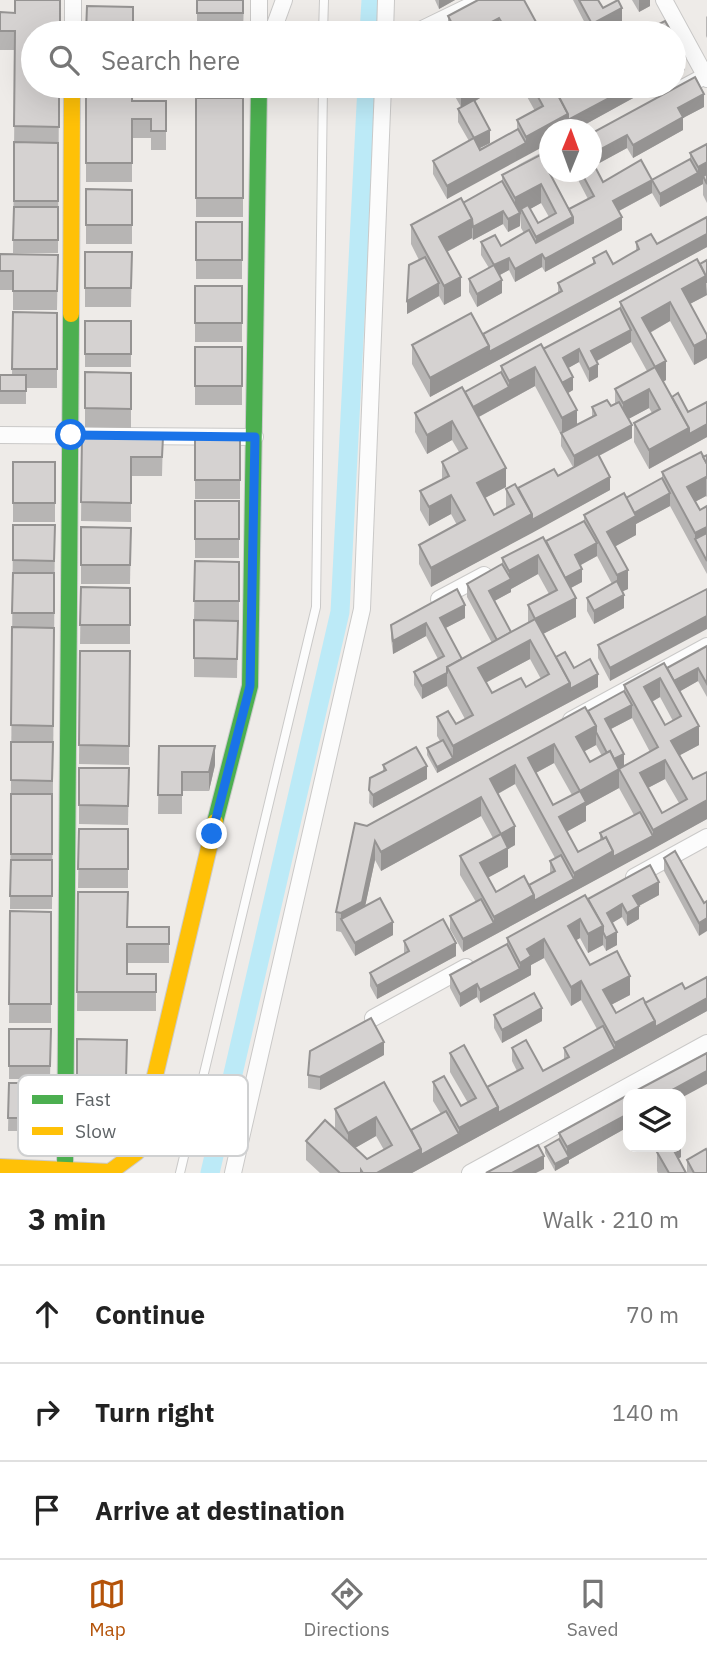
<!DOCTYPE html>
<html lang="en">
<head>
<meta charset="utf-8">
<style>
  :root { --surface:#fff; --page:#f2f2f2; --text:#222; --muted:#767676; --line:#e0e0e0; --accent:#b45309 }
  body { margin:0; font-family:"IBM Plex Sans",sans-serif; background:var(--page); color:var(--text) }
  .controls { position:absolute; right:21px; bottom:21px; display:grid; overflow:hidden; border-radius:14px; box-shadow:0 7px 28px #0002 }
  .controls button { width:63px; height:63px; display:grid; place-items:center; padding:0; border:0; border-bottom:2px solid var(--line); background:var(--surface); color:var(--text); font:35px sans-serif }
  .compass { position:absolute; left:539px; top:119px; width:63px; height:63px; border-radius:50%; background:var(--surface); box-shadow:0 7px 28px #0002; rotate:1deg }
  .stop { position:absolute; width:21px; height:21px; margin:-16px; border:5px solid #1a73e8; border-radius:50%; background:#fff }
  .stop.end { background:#1a73e8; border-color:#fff; box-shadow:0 2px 7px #0008 }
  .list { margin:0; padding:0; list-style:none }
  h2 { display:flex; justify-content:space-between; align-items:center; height:91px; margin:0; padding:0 28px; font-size:30px }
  h2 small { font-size:23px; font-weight:400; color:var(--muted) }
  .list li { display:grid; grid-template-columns:46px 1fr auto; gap:21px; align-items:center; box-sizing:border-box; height:98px; padding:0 28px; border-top:2px solid var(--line) }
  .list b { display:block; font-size:26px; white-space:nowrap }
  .list em { font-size:23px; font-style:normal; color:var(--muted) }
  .icon { flex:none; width:38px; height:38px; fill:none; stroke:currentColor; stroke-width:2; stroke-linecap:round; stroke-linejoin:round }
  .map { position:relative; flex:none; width:707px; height:1173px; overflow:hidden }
  .search { position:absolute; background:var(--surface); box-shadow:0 7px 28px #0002; left:21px; right:21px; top:21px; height:77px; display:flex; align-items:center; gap:18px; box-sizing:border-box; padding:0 24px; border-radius:38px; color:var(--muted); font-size:26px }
  .sheet { height:385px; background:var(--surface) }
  nav { display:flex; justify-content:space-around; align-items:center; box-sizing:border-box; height:98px; border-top:2px solid var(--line); background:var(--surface); font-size:19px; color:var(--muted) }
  nav a { display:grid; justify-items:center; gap:4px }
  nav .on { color:var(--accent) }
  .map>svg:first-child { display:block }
</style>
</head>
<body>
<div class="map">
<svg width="707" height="1173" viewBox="0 0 707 1173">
  <rect width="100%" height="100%" fill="#eeebe8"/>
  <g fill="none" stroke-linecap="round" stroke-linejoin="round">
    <g stroke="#bceaf7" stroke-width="19">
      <polyline points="369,33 371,0"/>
      <polyline points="210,1173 340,612 367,86"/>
    </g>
    <defs>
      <g id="lane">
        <polyline points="323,33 324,0"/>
        <polyline points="180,1173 316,607 323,86"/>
      </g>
      <g id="street">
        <polyline points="259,0 259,33"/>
        <polyline points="664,0 707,79"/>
        <polyline points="73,33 73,0"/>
        <polyline points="272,33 284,0"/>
        <polyline points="385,33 386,0"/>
        <polyline points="414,33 482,0"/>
        <polyline points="677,91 707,75"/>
        <polyline points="524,172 550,158"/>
        <polyline points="0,435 255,437"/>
        <polyline points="439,599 484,575"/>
        <polyline points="571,720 707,646"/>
        <polyline points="634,877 707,837"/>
        <polyline points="373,1018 466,967"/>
        <polyline points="233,1173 362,609 383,86"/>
        <polyline points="470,1173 707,1043"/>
      </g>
      <g id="fast">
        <polyline points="215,822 250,686 259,86"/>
        <polyline points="65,1171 71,314"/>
      </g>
      <g id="slow">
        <polyline points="71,314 72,86"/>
        <polyline points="0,1167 110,1172 137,1152 215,822"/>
      </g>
    </defs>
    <use href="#lane" stroke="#cac9c8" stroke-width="10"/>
    <use href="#street" stroke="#cac9c8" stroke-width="18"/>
    <use href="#fast" stroke="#cacaca" stroke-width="18"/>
    <use href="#slow" stroke="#cacaca" stroke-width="18"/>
    <use href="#lane" stroke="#fcfcfc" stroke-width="8"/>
    <use href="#street" stroke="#fcfcfc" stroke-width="16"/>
    <use href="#fast" stroke="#4caf50" stroke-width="16"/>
    <use href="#slow" stroke="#ffc107" stroke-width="16"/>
  </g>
  <g fill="#b7b5b4" fill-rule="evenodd">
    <polygon points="197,0 244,0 243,32 197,32"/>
    <polygon points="435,0 455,0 439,9"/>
    <polygon points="478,0 542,33 428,33 448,22 448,16"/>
    <polygon points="573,0 598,0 603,8 622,21 600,33 590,33"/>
    <polygon points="632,0 650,0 650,6 639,12"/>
    <polygon points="0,12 59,86 58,253 13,253 15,50 0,50"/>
    <polygon points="707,16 707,38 706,36 706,17"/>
    <polygon points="86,86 132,101 166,101 166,150 151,150 151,138 132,138 132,182 86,182"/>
    <polygon points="196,86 243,86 243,94 196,93"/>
    <polygon points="449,86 480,86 480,98 474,102 490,143 480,148 480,150 517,130 517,120 535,111 521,86 553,86 556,91 565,86 655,86 575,130 550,130 447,199 433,174 433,161 469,141 458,122 458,109 461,107"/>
    <rect x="196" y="98" width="47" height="119"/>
    <path d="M704 107 683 118V130L633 158 627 148 594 166 603 182 652 180 690 159V153L707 144V203L703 195V184L660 207 652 193 619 211 622 230 545 272 542 267 515 282 509 270 500 275 502 293 477 307 469 292V279L489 268 481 255V242L501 246 524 233 521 228V214L520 215V226L508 232 503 224 473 240 472 238 447 252 461 296 444 305 439 296 407 314 419 260 411 244V225L463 203 502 181V175L540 155 569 209 588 199 576 176 572 178 568 172H592V133ZM541 203 549 217 538 223 530 209Z"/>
    <polygon points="86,189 132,190 132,244 86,244"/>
    <polygon points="707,217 707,247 430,397 412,364 412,345 483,334 558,293 558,283 593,264 593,258 613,264 636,251 636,242 657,244"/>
    <rect x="196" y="222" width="46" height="57"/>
    <polygon points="85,252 132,252 131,307 85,307"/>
    <polygon points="0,254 58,255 57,310 13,310 13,290 0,290"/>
    <rect x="195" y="286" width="47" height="56"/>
    <path d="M707 295 690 304 707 335V358L694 365 670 321 650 333 666 380 663 382 672 397 688 412 707 402V437L649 469 634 442V423L652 413 649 408 628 419 632 438 599 456 610 490 431 587 419 564V545L457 525 451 514 429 526 420 510V491L442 480V462L459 452 452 440 427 454 415 432V413L465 392 501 372V366L543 349 620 308V302ZM631 342 647 371 615 389V404L611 406 592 407V417L577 425 568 393 573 390 568 368 579 362 589 382 598 377 597 361ZM535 386 561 435V446L573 467 558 476 518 488 506 489V508L494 515 485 498 506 487 479 417Z"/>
    <polygon points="13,312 57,313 57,388 26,388 26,404 0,404 0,375 12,375"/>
    <rect x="85" y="321" width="46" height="46"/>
    <rect x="195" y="347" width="47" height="58"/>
    <polygon points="85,372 131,373 131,428 85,427"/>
    <polygon points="82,436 163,437 162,476 131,476 131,522 81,521"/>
    <rect x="195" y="437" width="45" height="62"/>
    <path d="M707 455V497L706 496 695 502 700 510 707 506V574L670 506 636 524V535L615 546 628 589 622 591 624 608 594 624 587 611V598L612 584 597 556 581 565 582 582 571 588 576 617 543 634 556 657 574 668 598 687 437 773 427 755V748L440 741 437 736V717L456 724 465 719 447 686 422 699 414 685V672L438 659 426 636 393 654 391 638V625L465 618 445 628 462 659 492 643 467 597V584L502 564V558L546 541 584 521V515L626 498 662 478V472ZM538 574 549 594 528 605V623L511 632 494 601 511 592V589ZM530 659 541 679 526 687 492 693 486 682Z"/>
    <rect x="13" y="462" width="42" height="60"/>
    <rect x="195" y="501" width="44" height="57"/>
    <polygon points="13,525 55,525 52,909 10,909"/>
    <polygon points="81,527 131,528 130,584 81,584"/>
    <polygon points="195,561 239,562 239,620 194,620"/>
    <polygon points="81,587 130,588 130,644 80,644"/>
    <polygon points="707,589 610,681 598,658 598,645"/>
    <polygon points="194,620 238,621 237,678 194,677"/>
    <path d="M707 646V697L698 681 680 691 699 745 680 755 693 779 707 772V819L463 952 450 929V916L476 902 460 875V856L493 838 481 816 381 871 375 860 365 906 393 935 355 956 341 932 336 931V912L367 826 588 711 624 691V685L667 668ZM660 697 673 721 665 725 652 702ZM632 718 650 752 624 766 611 729ZM596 745 602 756 590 762 584 751ZM554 763 572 795 553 805 536 773ZM665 779 679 803 662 813 648 788ZM515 784 555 858 550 861V874L529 885 496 892 488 877 508 867V849L515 845 498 794ZM619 788 634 815 600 833V840L578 852 567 831 586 821V806Z"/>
    <polygon points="80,651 130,651 129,765 79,764"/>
    <polygon points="159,746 215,765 209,791 182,791 182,814 158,814"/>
    <polygon points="383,765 427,779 373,808 369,803 370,778 383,771"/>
    <polygon points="79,768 129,768 128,825 79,824"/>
    <polygon points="79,829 128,829 128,888 78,888"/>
    <polygon points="664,858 704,903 699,936 664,871"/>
    <polygon points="78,892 128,927 169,927 169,963 127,963 127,974 156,974 156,1011 77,1011"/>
    <path d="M659 895 639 906V919L627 926 622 917 612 923 617 945 606 951 603 945 588 953 580 938 576 940 590 965 630 995 611 1005 616 1013 685 989 707 977V1011L412 1173H320L306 1160V1141L336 1130 335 1128V1109L384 1082 411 1130 441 1114 433 1101V1082L461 1106 468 1103 450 1072V1053L487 1087 517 1071 512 1061V1048L543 1071 564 1059V1048L597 1029 581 1000 571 1006 544 958 531 965V975L480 1003 477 997 460 1007 450 988V975L507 944V938L588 899ZM376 1136 384 1150 367 1159 355 1148Z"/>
    <polygon points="10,911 51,912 51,1023 9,1023"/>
    <polygon points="404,941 456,956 377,999 370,986 370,973 404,954"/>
    <polygon points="494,1015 542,1021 502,1043 494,1028"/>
    <polygon points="9,1029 51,1029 50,1079 9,1079"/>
    <polygon points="77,1039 127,1040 126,1097 77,1096"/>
    <polygon points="384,1055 320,1090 308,1088 308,1075"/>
    <polygon points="9,1083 50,1083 50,1131 8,1131"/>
    <polygon points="628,1095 628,1127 569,1160 569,1163 555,1171 545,1153 545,1147 559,1139 559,1133"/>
    <polygon points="661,1147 681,1147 681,1157 678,1159 686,1173 658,1173 657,1171 657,1152 662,1149"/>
    <polygon points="687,1160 707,1173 687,1173"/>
  </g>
  <g fill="#959392">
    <polygon points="439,0 455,0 439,9"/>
    <polygon points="639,0 650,0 650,6 639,12"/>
    <polygon points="622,8 622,21 600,33 592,33 592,24"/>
    <polygon points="499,18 499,33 471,33"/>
    <polygon points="685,57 685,70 674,76 674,63"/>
    <polygon points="480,86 480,98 461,109 461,96"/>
    <polygon points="632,86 655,86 575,130 568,130 568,120"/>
    <polygon points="704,94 704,107 683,118 683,130 633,158 633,145 678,108"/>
    <polygon points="568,114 568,130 550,130 550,143 447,199 447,186 526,143 526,137"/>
    <polygon points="490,130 490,143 474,151 474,138"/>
    <polygon points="627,135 627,148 592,167 592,154"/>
    <polygon points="707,162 707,181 703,176 703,184 660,207 660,194 698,173 698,167"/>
    <polygon points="572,172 576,172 576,176 572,178"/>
    <polygon points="652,180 652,193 613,214 613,201"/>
    <polygon points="541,184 541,203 523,213 521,209 520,226 508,232 508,219 515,216 515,198"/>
    <polygon points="503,211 503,224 473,240 473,227"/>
    <polygon points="573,217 573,236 536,256 536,237"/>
    <polygon points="622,217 622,230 545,272 545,259"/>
    <polygon points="472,219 472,238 439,256 439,237"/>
    <polygon points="707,234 707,247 430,397 430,378 489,346"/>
    <polygon points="542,254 542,267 515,282 515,269"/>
    <polygon points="509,258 509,270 494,278 494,265"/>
    <polygon points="706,276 707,295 682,308 682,289"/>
    <polygon points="461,277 461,296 444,305 444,286"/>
    <polygon points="502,280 502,293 477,307 477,294"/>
    <polygon points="439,283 439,296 407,314 407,301"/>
    <polygon points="670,302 670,321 642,337 642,318"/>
    <polygon points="631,330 631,342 591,364 591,351"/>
    <polygon points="707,339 707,358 694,365 694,346"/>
    <polygon points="579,349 579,362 563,371 563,358"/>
    <polygon points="666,361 666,380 655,386 655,367"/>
    <polygon points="598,364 598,377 589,382 589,369"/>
    <polygon points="535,367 535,386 471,421 471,408 509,387 509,381"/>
    <polygon points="573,377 573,390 560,398 560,385"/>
    <polygon points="649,389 649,408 623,422 623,403"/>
    <polygon points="577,410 577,429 562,437 562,418"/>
    <polygon points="452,421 452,440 427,454 427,435"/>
    <polygon points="707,424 707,437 649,469 649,450 689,428"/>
    <polygon points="632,425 632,438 574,469 574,456"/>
    <polygon points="506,468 506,487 477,502 477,483"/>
    <polygon points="610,477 610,490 532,533 532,520"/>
    <polygon points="706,477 706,496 687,506 687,487"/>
    <polygon points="670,493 670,506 636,524 636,535 607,551 607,532 631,514"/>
    <polygon points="451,495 451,514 429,526 429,507"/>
    <polygon points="532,514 532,533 431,587 431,568"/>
    <polygon points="707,527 707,546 695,539 695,533"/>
    <polygon points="597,543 597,556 575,568 575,555"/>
    <polygon points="538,555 538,574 511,589 511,592 489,604 489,591 509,580 509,571"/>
    <polygon points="582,569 582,582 563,592 563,579"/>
    <polygon points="628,570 628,589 617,594 617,575"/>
    <polygon points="624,595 624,608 594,624 594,611"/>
    <polygon points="576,598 576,617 535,638 535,619"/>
    <polygon points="465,605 465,618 440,631 440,618"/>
    <polygon points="707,616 707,629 610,681 610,668"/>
    <polygon points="426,623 426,636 393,654 393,641"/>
    <polygon points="530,640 530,659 478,687 478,668"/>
    <polygon points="698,668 698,681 672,696 672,683"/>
    <polygon points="447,673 447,686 422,699 422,686"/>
    <polygon points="598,674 598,687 437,773 437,767 453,758 453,746 570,683"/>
    <polygon points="660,678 660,697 644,706 644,687"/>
    <polygon points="632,705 632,718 605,732 605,719"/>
    <polygon points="596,726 596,745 576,756 576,737"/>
    <polygon points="699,726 699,745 671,760 671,741"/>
    <polygon points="554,744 554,763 528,777 528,758"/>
    <polygon points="215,746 215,765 209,791 209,772"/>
    <polygon points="624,754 624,767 619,769 619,788 586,806 586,821 559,836 559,817 580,791 611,761"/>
    <polygon points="665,760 665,779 640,792 640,773"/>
    <polygon points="515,765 515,784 490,798 490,779"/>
    <polygon points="427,766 427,779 373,808 373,795"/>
    <polygon points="481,797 481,816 381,871 381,852"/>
    <polygon points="707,800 707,819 653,849 653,830"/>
    <polygon points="515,826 515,845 508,849 508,867 480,882 480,863 501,834"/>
    <polygon points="653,836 653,849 463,952 463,939 494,923 494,917 534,895 574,879 574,873 613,851"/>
    <polygon points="375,841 375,860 362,921 341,919 341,932 341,913"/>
    <polygon points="659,882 659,895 633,909 633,896"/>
    <polygon points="622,904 622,917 607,926 607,913"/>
    <polygon points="639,906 639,919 627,926 627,913"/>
    <polygon points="707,918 707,931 699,936 699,923"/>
    <polygon points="580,919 580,938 568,945 568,926"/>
    <polygon points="393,922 393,935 355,956 355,943"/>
    <polygon points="603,926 603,945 588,953 588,934"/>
    <polygon points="617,932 617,945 606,951 606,938"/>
    <polygon points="544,939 544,958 531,965 531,975 480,1003 480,990 520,969 520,963 527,949"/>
    <polygon points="456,943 456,956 377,999 377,986"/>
    <polygon points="630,976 630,995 603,1009 603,990"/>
    <polygon points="581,981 581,1000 571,1006 571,987"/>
    <polygon points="477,984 477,997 460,1007 460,994"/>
    <polygon points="707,998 707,1011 498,1126 498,1113 615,1049 615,1043 655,1021"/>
    <polygon points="542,1008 542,1021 502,1043 502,1030"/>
    <polygon points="384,1042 384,1055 320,1090 320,1077"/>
    <polygon points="707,1071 707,1084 681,1098 681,1094 665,1094"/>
    <polygon points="498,1107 498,1126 412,1173 377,1173 421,1149 459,1134 459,1128"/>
    <polygon points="628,1114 628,1127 569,1160 569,1163 555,1171 555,1164 567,1157 567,1147"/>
    <polygon points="376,1117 376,1136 348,1152 348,1133"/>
    <polygon points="681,1144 681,1157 670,1163 670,1150 676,1147 681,1147"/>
    <polygon points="544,1156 544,1169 536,1173 512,1173"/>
  </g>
  <g fill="#d5d2d1" stroke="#959392" stroke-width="2" fill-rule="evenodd">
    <polygon points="15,0 60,0 60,33 33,33 33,86 59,86 59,127 14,126 15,31 0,31 0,12 15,13"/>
    <rect x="197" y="0" width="46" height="13"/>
    <polygon points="478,0 524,0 542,33 508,33 499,18 471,33 457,33 448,16"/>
    <polygon points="579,0 598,0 603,8 618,0 622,8 592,24"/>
    <polygon points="87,6 133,7 133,33 86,33"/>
    <polygon points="665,21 672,33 654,33 651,28"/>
    <polygon points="448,22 454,33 428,33"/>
    <polygon points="674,36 685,57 674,63"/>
    <polygon points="695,77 704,94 678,108 683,117 633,145 627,135 592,154 592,133"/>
    <polygon points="86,86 132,86 132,101 166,101 166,131 151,131 151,119 132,119 132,163 86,163"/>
    <polygon points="456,86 480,86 461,96"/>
    <polygon points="532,86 553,86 568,114 526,137 517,120 543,106"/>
    <polygon points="565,86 632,86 568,120 568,114 556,91"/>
    <rect x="196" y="98" width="47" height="100"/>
    <polygon points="474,100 490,130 474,138 458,109"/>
    <polygon points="518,129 526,143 447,186 433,161 474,138 480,150"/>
    <polygon points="14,142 58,143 58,201 14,201"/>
    <polygon points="707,144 707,162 698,167 690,153"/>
    <polygon points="540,155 573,217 536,237 521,209 528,205 538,223 556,213 541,184 515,198 502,175"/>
    <polygon points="690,159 698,173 660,194 652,180 613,201 622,217 545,259 542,254 515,269 509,258 494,265 481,242 495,235 501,246 529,230 536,243 573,223 573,217 569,209 594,196 581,172 592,172 592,161 603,182 641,160 652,180"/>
    <polygon points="707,174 707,184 703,176"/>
    <polygon points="502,181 520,213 508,219 503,211 473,227 472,219 463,203"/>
    <polygon points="86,189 132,190 132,225 86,225"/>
    <polygon points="461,198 472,219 439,237 461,277 444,286 411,225"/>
    <polygon points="14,207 58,207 58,240 13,240"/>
    <polygon points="707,217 707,234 489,352 489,346 483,334 562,291 558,283 595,263 593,258 606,251 613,264 639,249 636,242 651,234 657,244"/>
    <rect x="196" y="222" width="46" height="38"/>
    <polygon points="85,252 132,252 131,288 85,288"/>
    <polygon points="0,254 58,255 57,291 13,291 13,271 0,271"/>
    <polygon points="425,257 439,283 407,301 409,265"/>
    <polygon points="697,259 706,276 682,289 707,335 707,339 694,346 670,302 642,318 666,361 655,367 620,302"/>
    <polygon points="707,260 707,282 706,282 706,276 700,264"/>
    <polygon points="494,265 502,280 477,294 469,279"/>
    <rect x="195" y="286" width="47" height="37"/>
    <polygon points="620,308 631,330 591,351 598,364 589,369 579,349 563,358 573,377 562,383 543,349"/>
    <polygon points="13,312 57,313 57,369 12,369"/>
    <polygon points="471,313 489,346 430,378 412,345"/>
    <rect x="85" y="321" width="46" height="33"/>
    <polygon points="541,344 577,410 562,418 535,367 509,381 501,366"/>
    <rect x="195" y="347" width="47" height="39"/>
    <polygon points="655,367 689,428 649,450 634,423 660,409 649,389 623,403 615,389"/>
    <polygon points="85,372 131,373 131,409 85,408"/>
    <polygon points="501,372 509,387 473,407 465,392"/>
    <rect x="0" y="375" width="26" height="16"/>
    <polygon points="462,387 506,468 477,483 494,515 514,504 506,489 515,484 532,514 431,568 419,545 465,520 451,495 429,507 420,491 449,476 442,462 467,448 452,421 427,435 415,413"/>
    <polygon points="678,393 688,412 707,402 707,424 689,434 689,428 672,397"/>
    <polygon points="607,400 611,406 619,402 632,425 574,456 561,433 596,415 592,407"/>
    <polygon points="82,436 163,437 162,457 131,457 131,503 81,502"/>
    <rect x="195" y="437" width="45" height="43"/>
    <polygon points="701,452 707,464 707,478 706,477 687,487 700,510 707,506 707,527 695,533 662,472"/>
    <polygon points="598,454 610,477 532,520 532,514 518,488 554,469 558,476"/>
    <polygon points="707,455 707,464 703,457"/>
    <rect x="13" y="462" width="42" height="41"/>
    <polygon points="662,478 670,493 634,513 626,498"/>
    <polygon points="624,493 636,516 607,532 628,570 617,575 584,515"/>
    <rect x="195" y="501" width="44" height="38"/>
    <polygon points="584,521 597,543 575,555 582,569 565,578 546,541"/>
    <polygon points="13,525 55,525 54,561 13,560"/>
    <polygon points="81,527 131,528 130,565 81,565"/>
    <polygon points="707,533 707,561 695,539"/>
    <polygon points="543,537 576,598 535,619 528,605 557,590 538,555 509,571 502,558"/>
    <polygon points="195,561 239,562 239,601 194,601"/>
    <polygon points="502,564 511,579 489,591 511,632 497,640 467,584"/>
    <polygon points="13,573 54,573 54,613 12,613"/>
    <polygon points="617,581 624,595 594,611 587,598"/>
    <polygon points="81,587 130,588 130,625 80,625"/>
    <polygon points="457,589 465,605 440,618 462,659 447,667 447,673 422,686 414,672 444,656 426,623 393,641 391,625"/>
    <polygon points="707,589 707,616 610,668 598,645"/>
    <path d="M535 619 570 683 453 746 437 717 448 711 456 724 473 715 447 667ZM530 640 549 674 526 687 521 678 492 693 478 668Z"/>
    <polygon points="194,620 238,621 237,659 194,658"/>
    <polygon points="12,627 54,628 53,726 11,725"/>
    <polygon points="707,646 707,684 698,668 674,681 667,668"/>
    <polygon points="80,651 130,651 129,746 79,745"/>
    <polygon points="565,652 574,668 590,659 598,674 570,689 570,683 556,657"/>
    <path d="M664 663 699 726 671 741 693 779 707 772V800L653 830 619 769 658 747 624 685ZM660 678 681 716 665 725 644 687ZM665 760 687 799 662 813 640 773Z"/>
    <polygon points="624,691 632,705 605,719 624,754 614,759 610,751 607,753 596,732 596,726 588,711"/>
    <path d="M585 707 596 726 576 737 590 762 610 751 619 769 580 791 586 802 559 817 578 852 606 837 613 851 574 873 515 765 490 779 515 826 501 834 508 848 480 863 496 892 524 876 534 895 494 917 460 856 501 834 481 797 381 852 375 841 362 902 341 913 336 912 355 823 367 826ZM554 744 580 791 553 805 528 758Z"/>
    <polygon points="443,740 453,758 437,767 427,748"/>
    <polygon points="11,742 53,742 52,781 11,780"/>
    <polygon points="159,746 215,746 209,772 182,772 182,795 158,795"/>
    <polygon points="416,747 427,766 373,795 369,790 370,778 386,770 383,765"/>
    <polygon points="79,768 129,768 128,806 79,805"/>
    <rect x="11" y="794" width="41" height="60"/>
    <polygon points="640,812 653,836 613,857 613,851 606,837 603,839 600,833"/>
    <polygon points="79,829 128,829 128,869 78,869"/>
    <polygon points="675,851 704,903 707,901 707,918 699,923 664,858"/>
    <polygon points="561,855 574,879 534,901 534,895 529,885 555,871 550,861"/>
    <polygon points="11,860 52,860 52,896 10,896"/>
    <polygon points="650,865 659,882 633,896 639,906 627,913 622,904 607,913 617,932 606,938 603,932 603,926 588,899"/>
    <polygon points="78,892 128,892 127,927 169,927 169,944 127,944 127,974 156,974 156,992 77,992"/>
    <polygon points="585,895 603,926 588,934 580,919 568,926 590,965 617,951 621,959 630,976 603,990 616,1013 643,998 655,1021 615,1043 581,981 571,987 544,939 527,949 531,956 520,963 507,938"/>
    <polygon points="380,898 393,922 355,943 341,919"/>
    <polygon points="481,899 494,923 463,939 450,916"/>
    <polygon points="10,911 51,912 51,1004 9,1004"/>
    <polygon points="443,919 456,943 377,986 370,973 409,951 404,941"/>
    <polygon points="507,944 520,969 480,990 477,984 460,994 450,975"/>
    <polygon points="707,977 707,998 655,1027 655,1021 645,1003 682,983 685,989"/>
    <polygon points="534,993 542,1008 502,1030 494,1015"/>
    <polygon points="371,1018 384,1042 320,1077 308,1075 310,1051"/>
    <polygon points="603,1026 615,1049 498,1113 498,1107 487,1087 523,1068 512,1048 526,1040 543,1071 569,1057 564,1048"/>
    <polygon points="9,1029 51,1029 50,1066 9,1066"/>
    <polygon points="77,1039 127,1040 126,1078 77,1077"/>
    <polygon points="464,1045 498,1107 459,1128 433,1082 444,1076 461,1106 476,1098 450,1053"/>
    <polygon points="707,1053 707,1071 665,1094 630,1094"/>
    <polygon points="384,1082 421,1149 377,1173 363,1173 361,1170 361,1173 340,1173 306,1141 325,1120 367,1159 392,1145 376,1117 348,1133 335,1109"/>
    <polygon points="9,1083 50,1083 50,1118 8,1118"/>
    <polygon points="628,1095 628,1114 567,1147 559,1133"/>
    <polygon points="446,1111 459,1134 421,1155 421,1149 411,1130"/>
    <polygon points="559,1139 569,1157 555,1164 545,1147"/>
    <polygon points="538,1145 544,1156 512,1173 486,1173"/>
    <polygon points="665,1147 672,1147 686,1173 669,1173 657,1152"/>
    <polygon points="706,1149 707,1151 707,1173 694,1173 687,1160"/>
  </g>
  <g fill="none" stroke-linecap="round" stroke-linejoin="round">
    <polyline stroke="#1a73e8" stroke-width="9" points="71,435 255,437 250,686 212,834"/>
  </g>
  <rect x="18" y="1075" width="230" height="81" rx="10" fill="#fff" stroke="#cfd0d1" stroke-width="2"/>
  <rect x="32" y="1095" width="31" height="9" fill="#4caf50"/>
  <rect x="32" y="1127" width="31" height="8" fill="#ffc107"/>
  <g font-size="19" fill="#5e6366">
    <text x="75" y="1106">Fast</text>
    <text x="75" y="1138">Slow</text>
  </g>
</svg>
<div class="controls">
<button><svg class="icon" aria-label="layers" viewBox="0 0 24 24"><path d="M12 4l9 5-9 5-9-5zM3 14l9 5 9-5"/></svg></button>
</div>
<svg class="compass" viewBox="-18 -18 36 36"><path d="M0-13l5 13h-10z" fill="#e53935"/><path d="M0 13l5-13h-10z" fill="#767676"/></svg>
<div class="stop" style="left:71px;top:435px"></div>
<div class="stop end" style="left:212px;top:834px"></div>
<div class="search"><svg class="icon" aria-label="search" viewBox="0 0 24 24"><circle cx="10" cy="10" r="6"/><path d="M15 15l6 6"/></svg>Search here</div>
</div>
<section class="sheet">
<h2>3 min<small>Walk · 210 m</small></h2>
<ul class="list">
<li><svg class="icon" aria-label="ahead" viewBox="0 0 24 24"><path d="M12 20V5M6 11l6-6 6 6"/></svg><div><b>Continue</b></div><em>70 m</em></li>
<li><svg class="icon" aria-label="right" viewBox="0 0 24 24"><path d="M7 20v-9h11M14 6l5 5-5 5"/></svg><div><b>Turn right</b></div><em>140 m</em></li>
<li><svg class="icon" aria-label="arrive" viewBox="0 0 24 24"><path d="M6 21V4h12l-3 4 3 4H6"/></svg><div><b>Arrive at destination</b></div></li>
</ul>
</section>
<nav>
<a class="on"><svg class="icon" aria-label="map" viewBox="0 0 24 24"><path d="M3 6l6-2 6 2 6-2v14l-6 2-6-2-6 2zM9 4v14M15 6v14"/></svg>Map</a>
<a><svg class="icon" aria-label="directions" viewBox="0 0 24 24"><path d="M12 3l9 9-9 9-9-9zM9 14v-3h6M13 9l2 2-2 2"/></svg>Directions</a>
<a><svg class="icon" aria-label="saved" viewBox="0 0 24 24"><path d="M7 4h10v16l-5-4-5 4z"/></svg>Saved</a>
</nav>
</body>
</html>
